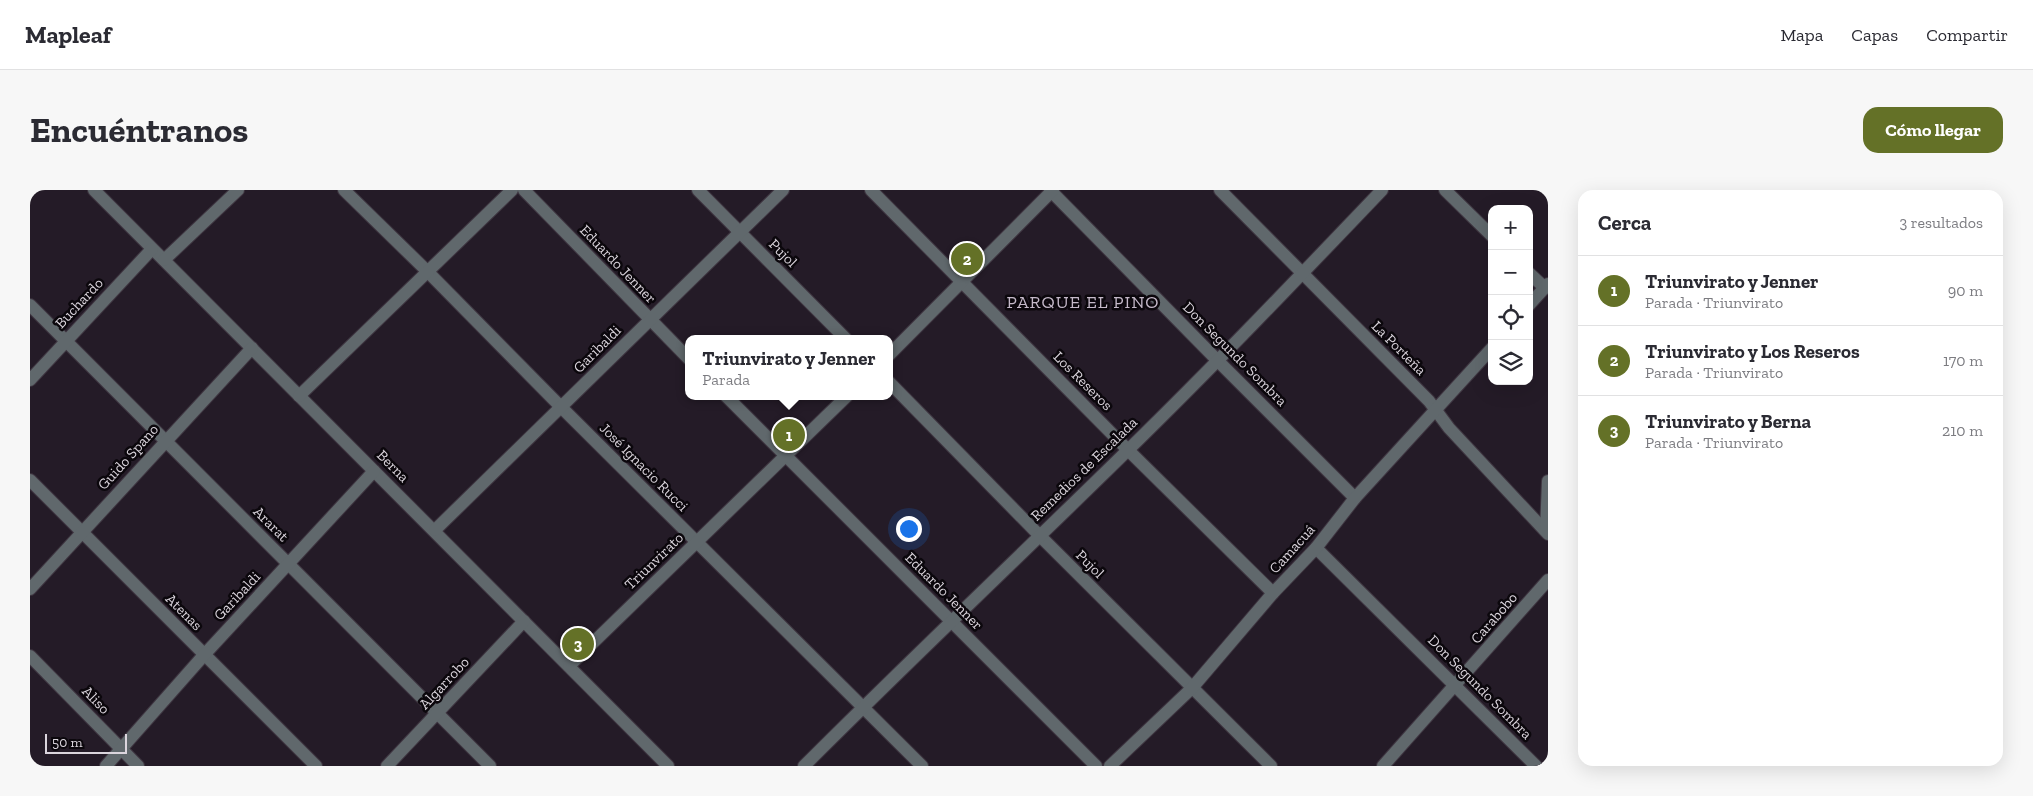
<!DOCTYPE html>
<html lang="es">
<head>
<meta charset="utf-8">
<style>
  :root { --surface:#fff; --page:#f7f7f7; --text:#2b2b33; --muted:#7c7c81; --line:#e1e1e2; --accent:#647127 }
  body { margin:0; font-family:"Zilla Slab",serif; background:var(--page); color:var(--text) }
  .controls { position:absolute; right:15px; top:15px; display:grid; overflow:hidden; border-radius:10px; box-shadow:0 5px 20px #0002 }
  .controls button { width:45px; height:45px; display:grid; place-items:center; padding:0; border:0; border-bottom:1px solid var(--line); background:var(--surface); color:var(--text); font:25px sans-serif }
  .scale { position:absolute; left:15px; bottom:12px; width:82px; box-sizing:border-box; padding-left:5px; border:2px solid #dbd5dd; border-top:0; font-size:14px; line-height:18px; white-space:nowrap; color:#dbd5dd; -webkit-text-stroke:4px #0b070c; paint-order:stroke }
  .you { position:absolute; left:878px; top:338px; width:18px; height:18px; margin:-12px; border:4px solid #fff; border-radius:50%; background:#1a73e8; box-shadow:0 0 0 8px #1a73e833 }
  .badge { display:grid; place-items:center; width:32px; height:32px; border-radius:50%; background:var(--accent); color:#fff; font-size:16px; font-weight:700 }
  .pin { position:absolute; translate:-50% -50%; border:2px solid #fff; box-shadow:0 1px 5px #0006 }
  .popup { position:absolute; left:655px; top:145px; width:208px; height:65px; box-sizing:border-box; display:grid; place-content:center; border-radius:10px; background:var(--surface); filter:drop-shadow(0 1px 4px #0005); font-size:16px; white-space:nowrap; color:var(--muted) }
  .popup b { font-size:19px; color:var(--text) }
  .popup::after { content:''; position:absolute; left:50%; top:100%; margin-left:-10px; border:10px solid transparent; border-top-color:var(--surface) }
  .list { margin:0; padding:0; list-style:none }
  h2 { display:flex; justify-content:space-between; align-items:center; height:65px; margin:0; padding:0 20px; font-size:21px }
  h2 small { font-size:16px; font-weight:400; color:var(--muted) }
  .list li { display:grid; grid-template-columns:32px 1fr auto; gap:15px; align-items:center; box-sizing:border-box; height:70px; padding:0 20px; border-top:1px solid var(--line) }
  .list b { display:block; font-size:19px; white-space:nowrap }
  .list p { margin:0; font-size:16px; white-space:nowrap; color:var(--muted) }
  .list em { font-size:16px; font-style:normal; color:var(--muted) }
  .icon { flex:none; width:28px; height:28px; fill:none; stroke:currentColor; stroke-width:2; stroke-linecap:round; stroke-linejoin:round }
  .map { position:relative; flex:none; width:1518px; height:576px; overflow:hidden; border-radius:15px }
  header { display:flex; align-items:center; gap:30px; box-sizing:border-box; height:70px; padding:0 25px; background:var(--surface); border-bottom:1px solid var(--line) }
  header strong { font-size:24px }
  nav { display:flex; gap:28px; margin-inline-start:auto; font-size:18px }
  .intro { display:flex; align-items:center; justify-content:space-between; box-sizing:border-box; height:120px; padding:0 30px }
  h1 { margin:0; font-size:35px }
  .button { padding:12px 22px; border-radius:15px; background:var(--accent); color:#fff; font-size:18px; font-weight:700 }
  main { display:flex; gap:30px; padding:0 30px }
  aside { flex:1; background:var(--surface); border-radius:15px; box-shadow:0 5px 20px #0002 }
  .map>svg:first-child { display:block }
</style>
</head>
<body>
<header>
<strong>Mapleaf</strong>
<nav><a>Mapa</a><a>Capas</a><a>Compartir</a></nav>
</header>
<div class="intro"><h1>Encuéntranos</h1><a class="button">Cómo llegar</a></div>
<main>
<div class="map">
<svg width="1518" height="576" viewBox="0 0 1518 576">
  <rect width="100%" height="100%" fill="#241b27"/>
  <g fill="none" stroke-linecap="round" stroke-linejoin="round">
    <defs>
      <g id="minor">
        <polyline points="64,0 638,576"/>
        <polyline points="314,0 397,81 531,217 892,576"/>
        <polyline points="494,0 659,169"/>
        <polyline points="668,0 816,149"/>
        <polyline points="841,0 1098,260 1243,403"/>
        <polyline points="1020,0 1187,170 1325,308"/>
        <polyline points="1190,0 1399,211 1419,238 1518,344"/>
        <polyline points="1415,0 1462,46"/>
        <polyline points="134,70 208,0"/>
        <polyline points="1499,83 1515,98"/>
        <polyline points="0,115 460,576"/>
        <polyline points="1499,115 1518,94"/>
        <polyline points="859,165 1023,0"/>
        <polyline points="0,190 122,59"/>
        <polyline points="859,192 1010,346 1241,576"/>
        <polyline points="269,206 482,0"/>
        <polyline points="696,206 1066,576"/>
        <polyline points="0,290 286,576"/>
        <polyline points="405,340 753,0"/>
        <polyline points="1516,341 1518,291"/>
        <polyline points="1286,358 1506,576"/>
        <polyline points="0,399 222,158"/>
        <polyline points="0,466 108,576"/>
        <polyline points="539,476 817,206"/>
        <polyline points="76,576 174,465 344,281"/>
        <polyline points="357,576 494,431"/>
        <path d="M774 576C880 470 990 366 1097 261 1184 176 1268 88 1352 0"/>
        <polyline points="1080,576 1162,498 1243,403 1286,358 1325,308 1462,158"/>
        <polyline points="1353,576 1518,390"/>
      </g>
    </defs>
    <use href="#minor" stroke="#3e3540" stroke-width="14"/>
    <use href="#minor" stroke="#60686c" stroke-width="12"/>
  </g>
  <g text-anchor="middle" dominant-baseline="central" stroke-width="5" stroke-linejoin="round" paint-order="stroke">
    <g font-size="15" fill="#dbd5dd" stroke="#0b070c">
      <text transform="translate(753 63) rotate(45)">Pujol</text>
      <text transform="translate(588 74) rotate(46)">Eduardo Jenner</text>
      <text transform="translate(49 113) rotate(-47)">Buchardo</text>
      <text transform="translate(1369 158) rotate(45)">La Porteña</text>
      <text transform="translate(567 159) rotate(-45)">Garibaldi</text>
      <text transform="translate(1205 164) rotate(45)">Don Segundo Sombra</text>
      <text transform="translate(1053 191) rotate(45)">Los Reseros</text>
      <text transform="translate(98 267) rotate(-48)">Guido Spano</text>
      <text transform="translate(363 276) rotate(45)">Berna</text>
      <text transform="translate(614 277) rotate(45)">José Ignacio Rucci</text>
      <text transform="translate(1054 279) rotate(-44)">Remedios de Escalada</text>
      <text transform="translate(241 334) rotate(45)">Ararat</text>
      <text transform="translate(1262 359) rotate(-48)">Camacuá</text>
      <text transform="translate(624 371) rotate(-44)">Triunvirato</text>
      <text transform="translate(1060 374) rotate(45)">Pujol</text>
      <text transform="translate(914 401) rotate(45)">Eduardo Jenner</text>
      <text transform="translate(207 406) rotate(-47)">Garibaldi</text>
      <text transform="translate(154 422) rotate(45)">Atenas</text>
      <text transform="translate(1464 428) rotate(-49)">Carabobo</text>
      <text transform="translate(414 493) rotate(-47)">Algarrobo</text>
      <text transform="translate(1450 497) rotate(45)">Don Segundo Sombra</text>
      <text transform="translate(66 510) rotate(46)">Aliso</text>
    </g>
    <g font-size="18" letter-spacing="1" fill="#c5b9c9" stroke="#0b070c">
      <text x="1053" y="112">PARQUE EL PINO</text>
    </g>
  </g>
</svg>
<div class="controls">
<button>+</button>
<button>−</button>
<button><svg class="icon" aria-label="locate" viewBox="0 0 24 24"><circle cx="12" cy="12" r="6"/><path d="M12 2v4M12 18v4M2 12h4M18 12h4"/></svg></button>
<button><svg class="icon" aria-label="layers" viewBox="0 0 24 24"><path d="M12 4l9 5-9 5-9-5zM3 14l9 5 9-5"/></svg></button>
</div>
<div class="scale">50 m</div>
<div class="you"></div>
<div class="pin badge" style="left:759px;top:245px">1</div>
<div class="popup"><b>Triunvirato y Jenner</b>Parada</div>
<div class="pin badge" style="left:937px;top:69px">2</div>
<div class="pin badge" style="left:548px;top:454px">3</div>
</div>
<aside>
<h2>Cerca<small>3 resultados</small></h2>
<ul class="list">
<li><span class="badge">1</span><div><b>Triunvirato y Jenner</b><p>Parada · Triunvirato</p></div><em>90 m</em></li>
<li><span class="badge">2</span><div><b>Triunvirato y Los Reseros</b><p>Parada · Triunvirato</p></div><em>170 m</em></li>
<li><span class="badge">3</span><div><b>Triunvirato y Berna</b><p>Parada · Triunvirato</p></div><em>210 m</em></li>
</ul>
</aside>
</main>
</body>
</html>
